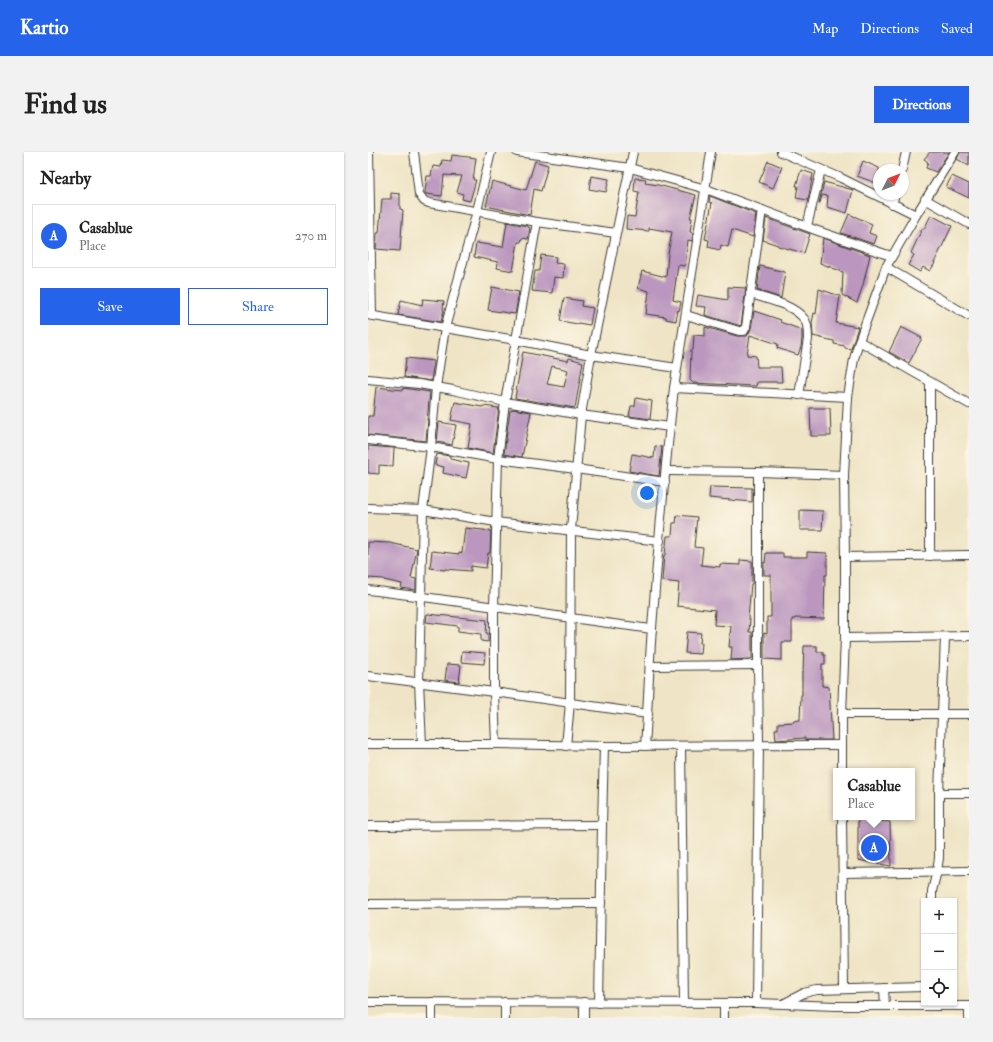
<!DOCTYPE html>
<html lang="en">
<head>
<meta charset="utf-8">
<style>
  :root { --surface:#fff; --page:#f2f2f2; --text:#222; --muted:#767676; --line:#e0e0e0; --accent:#2563eb }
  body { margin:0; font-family:"IM FELL Double Pica",serif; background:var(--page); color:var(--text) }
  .controls { position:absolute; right:12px; bottom:12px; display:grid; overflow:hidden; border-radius:0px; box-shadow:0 1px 3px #0004 }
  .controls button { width:36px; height:36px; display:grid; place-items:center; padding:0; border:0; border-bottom:1px solid var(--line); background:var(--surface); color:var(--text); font:20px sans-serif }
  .compass { position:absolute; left:505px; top:12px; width:36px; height:36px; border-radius:50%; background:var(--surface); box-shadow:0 1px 3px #0004; rotate:48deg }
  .you { position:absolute; left:279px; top:341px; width:14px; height:14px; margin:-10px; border:3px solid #fff; border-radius:50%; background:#1a73e8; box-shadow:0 0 0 6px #1a73e833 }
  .badge { display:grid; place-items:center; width:26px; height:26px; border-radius:50%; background:var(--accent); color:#fff; font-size:13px; font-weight:700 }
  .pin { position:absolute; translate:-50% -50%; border:2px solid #fff; box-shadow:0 1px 4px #0006 }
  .popup { position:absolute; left:465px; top:616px; width:82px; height:52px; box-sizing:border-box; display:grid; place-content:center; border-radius:0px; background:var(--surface); filter:drop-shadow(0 1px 3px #0005); font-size:13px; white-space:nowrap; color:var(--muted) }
  .popup b { font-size:15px; color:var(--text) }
  .popup::after { content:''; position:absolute; left:50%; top:100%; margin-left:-8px; border:8px solid transparent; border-top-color:var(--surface) }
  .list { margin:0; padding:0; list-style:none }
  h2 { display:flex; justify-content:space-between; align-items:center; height:52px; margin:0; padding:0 16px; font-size:17px }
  h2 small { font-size:13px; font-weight:400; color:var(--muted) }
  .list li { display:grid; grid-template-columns:26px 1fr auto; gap:12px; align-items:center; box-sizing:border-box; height:64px; margin:0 8px 8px; padding:0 8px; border:1px solid var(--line); border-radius:0px }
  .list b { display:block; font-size:15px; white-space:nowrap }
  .list p { margin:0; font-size:13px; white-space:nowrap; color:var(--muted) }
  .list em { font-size:13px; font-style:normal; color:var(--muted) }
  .actions { display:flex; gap:8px; padding:12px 16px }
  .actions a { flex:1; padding:9px 0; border:1px solid var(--accent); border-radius:0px; text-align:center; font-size:14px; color:var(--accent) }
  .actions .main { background:var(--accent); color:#fff }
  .icon { flex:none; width:22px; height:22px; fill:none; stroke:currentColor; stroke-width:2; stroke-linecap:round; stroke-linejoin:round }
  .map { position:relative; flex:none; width:601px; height:866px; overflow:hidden; border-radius:0px }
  header { display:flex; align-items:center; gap:24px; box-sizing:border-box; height:56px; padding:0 20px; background:var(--accent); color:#fff }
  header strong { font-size:19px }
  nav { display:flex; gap:22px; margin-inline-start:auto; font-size:14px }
  .intro { display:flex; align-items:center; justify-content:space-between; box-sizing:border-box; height:96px; padding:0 24px }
  h1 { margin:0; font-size:28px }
  .button { padding:10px 18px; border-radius:0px; background:var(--accent); color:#fff; font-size:14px; font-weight:700 }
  main { display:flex; gap:24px; padding:0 24px }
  aside { flex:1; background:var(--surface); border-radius:0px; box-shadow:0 1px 3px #0004 }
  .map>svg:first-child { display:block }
</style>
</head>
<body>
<header>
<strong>Kartio</strong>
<nav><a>Map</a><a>Directions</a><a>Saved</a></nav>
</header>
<div class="intro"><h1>Find us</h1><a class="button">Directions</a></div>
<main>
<aside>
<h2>Nearby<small></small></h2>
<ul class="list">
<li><span class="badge">A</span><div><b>Casablue</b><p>Place</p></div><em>270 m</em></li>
</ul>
<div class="actions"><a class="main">Save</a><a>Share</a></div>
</aside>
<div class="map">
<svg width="601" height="866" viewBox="0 0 601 866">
  <rect width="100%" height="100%" fill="#fcf5e5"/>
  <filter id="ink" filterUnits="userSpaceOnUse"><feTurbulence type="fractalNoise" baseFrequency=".025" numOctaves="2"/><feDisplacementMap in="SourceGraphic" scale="8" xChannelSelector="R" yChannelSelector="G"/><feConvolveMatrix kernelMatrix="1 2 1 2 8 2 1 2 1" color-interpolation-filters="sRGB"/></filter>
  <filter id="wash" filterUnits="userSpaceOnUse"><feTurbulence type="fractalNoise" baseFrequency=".012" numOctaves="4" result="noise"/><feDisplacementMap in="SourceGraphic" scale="16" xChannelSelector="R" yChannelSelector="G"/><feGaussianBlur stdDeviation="0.9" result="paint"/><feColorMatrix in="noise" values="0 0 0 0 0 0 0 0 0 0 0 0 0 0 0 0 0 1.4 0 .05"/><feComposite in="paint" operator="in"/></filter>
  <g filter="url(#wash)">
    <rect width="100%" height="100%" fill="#efe4c5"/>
    <g id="blocks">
      <g fill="#bb97bf" fill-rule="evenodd">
        <polygon points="562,0 581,0 568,20 558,16 560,10 556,7"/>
        <polygon points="592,0 601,0 601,14 589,7"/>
        <polygon points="84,3 108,6 105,28 108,28 102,49 94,47 95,42 89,40 94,24 76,23 74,44 58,42 57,40 59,24 63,24 65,14 73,15 74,8 83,9"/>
        <polygon points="167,9 180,13 173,39 166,37 162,63 118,54 124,29 158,38"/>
        <polygon points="400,9 414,15 405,36 391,30"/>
        <polygon points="495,9 511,16 511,32 489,24"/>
        <polygon points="433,18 445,22 440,48 428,46 430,34 428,34"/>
        <polygon points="223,24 241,27 238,40 221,37"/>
        <polygon points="584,24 601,32 601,46 578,35"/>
        <polygon points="267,26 278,27 277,31 290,33 328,43 322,66 324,66 322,80 325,81 324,89 320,88 317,114 310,113 305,148 313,150 311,159 310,158 308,169 298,167 298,165 278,162 281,139 270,136 274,119 298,125 300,102 304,80 281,76 281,79 258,77 259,64 267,65 271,40 266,39"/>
        <polygon points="456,30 485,38 479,61 459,55 460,44 454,43 452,51 451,51"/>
        <polygon points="23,41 32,42 32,57 35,58 32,99 8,97 9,81 11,81 14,47 23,47"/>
        <polygon points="342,44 388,62 385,85 364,78 360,95 353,93 352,98 340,95 341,88 337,87 344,51 341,50"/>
        <polygon points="481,62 504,72 501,81 509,84 506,92 473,81"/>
        <polygon points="563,63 584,74 566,111 567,111 562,119 555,115 552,120 540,113 546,103 543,101 554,77 556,77"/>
        <polygon points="398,66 442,82 436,101 410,94 410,93 395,88"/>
        <polygon points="139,70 160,74 160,75 162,76 160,87 154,86 153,90 150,90 145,119 129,116 130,110 106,105 108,91 135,95"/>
        <polygon points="455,86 502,103 495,133 489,151 474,143 475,120 452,111"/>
        <polygon points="173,103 188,105 187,111 196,112 195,126 186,125 184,141 164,139 167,119 171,119"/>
        <polygon points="392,114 417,120 413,146 389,138"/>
        <polygon points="124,135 151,140 147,162 120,158"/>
        <polygon points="360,135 378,136 373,174 337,163 338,155 328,154 330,143 360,148"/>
        <polygon points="451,137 472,144 468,171 490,175 483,197 477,196 477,194 466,192 466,189 445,184 444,171 446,161 448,162"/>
        <polygon points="196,146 214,149 213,154 225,156 222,173 210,171 210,172 192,169"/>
        <polygon points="55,147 76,149 75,157 76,157 73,170 30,163 33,148 54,153"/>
        <polygon points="386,159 413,168 412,170 434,178 434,187 433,195 430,203 409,196 410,192 382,183 379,203 388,204 389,215 413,215 414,230 389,230 388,234 325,231 322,228 323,198 325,198 326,183 337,184 337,175 369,184 379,184 381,181 383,176"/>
        <polygon points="533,175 554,186 541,211 521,200"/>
        <path d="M155 200 200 209 201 206 215 210 207 256 147 246ZM184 214 200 218 196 235 179 232Z"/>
        <polygon points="38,206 66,209 63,229 36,225"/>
        <polygon points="8,235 35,238 35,236 62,240 59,268 60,268 58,289 0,283 0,264 5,264"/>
        <polygon points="268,246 284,249 282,267 261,264 263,254 267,254"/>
        <polygon points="87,250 114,255 115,254 131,256 125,301 100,296 104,272 83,268"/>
        <polygon points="442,256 462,256 463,284 443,284"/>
        <polygon points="145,257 163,260 154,305 136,302 142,258 144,258"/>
        <polygon points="71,270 88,273 84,293 69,290"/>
        <polygon points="0,294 26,296 25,314 11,313 11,322 0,321"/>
        <polygon points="287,294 294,295 291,324 261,319 264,302 286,306"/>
        <polygon points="69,302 82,304 82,307 101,311 98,326 75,321 76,315 67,313"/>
        <polygon points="342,335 384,336 384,350 341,346"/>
        <polygon points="432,358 455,359 454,378 432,378"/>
        <polygon points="309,363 329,365 326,395 335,396 333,413 352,415 352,412 372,413 372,408 384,409 384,432 383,432 380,467 382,467 381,480 384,480 384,507 363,508 364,495 361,495 363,474 346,473 347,458 309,454 311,431 294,429 296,403 297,403 299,384 304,384 305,371 308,371"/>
        <polygon points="97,376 123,379 122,401 120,401 118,416 103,414 103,419 77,417 77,418 62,416 64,399 91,402 91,400 94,401"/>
        <polygon points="0,390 22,391 49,397 43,426 48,427 48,438 33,436 34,432 16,428 16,427 0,426"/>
        <polygon points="439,400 459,401 459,423 457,423 456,467 427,466 427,467 424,467 424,490 414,490 414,508 396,507 396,481 399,482 399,465 403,465 403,423 396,423 396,410 397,411 398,401 415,401 415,405 439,405"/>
        <polygon points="59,462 119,468 118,481 120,481 120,490 113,489 113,482 90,479 90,474 58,470"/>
        <polygon points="319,480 333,481 332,491 334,491 333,502 317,501"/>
        <polygon points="436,494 449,494 449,500 455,500 455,503 457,503 457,512 454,512 454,534 461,535 464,588 437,588 437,586 408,588 407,577 410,577 410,571 426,570 425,569 432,568 433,543 434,543 434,520 435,520"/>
        <polygon points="94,499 117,501 116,512 93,510"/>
        <polygon points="79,512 93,513 91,530 77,528"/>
        <polygon points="490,668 522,670 523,714 490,708"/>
      </g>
    </g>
  </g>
  <g filter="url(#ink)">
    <use href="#blocks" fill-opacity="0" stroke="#3c3a35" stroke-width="1"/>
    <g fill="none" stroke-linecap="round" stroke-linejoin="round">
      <defs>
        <g id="minor">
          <polyline points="1,0 4,164"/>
          <polyline points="46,0 51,42 56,49 61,51 169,70 248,81"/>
          <polyline points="149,0 262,16 338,37 450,79 523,104"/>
          <polyline points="413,0 473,26 548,63"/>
          <polyline points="534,18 538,0"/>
          <polyline points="557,47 601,72"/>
          <polyline points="524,52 527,42"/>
          <polyline points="439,74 453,18"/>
          <polyline points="518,115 601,164"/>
          <path d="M382 142C399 147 427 153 437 168 440 173 440 181 440 187L431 243"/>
          <polyline points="0,163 148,188 223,203 309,216"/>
          <polyline points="318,163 371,179 376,179 378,175 394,58"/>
          <polyline points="491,189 601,252"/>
          <polyline points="0,227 51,232 85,238 137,250 213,263 302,275"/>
          <polyline points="306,236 480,245"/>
          <polyline points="0,288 63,295 130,307 208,317 297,330"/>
          <polyline points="298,319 390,320 476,323"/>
          <polyline points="0,356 55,358 128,370 292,389"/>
          <polyline points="562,404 562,230"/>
          <polyline points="477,405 601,403"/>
          <path d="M0 438C95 449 189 465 284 477"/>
          <polyline points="477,486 601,484"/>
          <polyline points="282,514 390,513"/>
          <polyline points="0,524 126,540 280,562"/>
          <polyline points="474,562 601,562"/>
          <polyline points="0,592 128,592 236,594 474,593"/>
          <polyline points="54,592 51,530 55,358 63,295 68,235 77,176 109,59 123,0"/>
          <polyline points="128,592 126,540 126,455 130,307 137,250 169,70"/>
          <polyline points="198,594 202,551 203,378 213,263 223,203 265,0"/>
          <path d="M277 594C280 555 281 515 284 476 290 396 297 316 306 236L343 0"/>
          <polyline points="313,594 316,851"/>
          <polyline points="474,619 474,562 477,486 477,405 476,323 480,245 486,207 491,189 518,115 548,63 587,0"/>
          <polyline points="571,641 601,641"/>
          <polyline points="474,665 476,836"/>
          <polyline points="0,674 234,673"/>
          <polyline points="475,721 601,719"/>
          <polyline points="564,749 564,739 569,719 571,706 571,641 577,485"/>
          <polyline points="0,752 233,751"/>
          <polyline points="516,836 517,854"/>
          <polyline points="0,850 388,851 468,854 601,854"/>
          <polyline points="137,850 137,866"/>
          <polyline points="216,850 216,866"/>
          <polyline points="231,851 234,673 236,594"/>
          <polyline points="356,851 356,866"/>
          <polyline points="388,851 391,593 390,513 390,320"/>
          <polyline points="415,852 436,841 449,838 556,835"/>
          <polyline points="64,866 64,850"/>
          <polyline points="601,866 601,854"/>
        </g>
      </defs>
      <use href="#minor" stroke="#3c3a35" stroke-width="10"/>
      <use href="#minor" stroke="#fff" stroke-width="8"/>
    </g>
  </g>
</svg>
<div class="controls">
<button>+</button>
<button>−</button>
<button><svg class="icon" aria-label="locate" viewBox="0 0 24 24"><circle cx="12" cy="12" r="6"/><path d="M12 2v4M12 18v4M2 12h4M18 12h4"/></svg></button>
</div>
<svg class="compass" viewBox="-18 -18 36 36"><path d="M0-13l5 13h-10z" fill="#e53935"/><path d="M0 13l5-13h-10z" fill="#767676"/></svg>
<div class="you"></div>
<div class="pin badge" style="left:506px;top:696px">A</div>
<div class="popup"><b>Casablue</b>Place</div>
</div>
</main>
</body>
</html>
